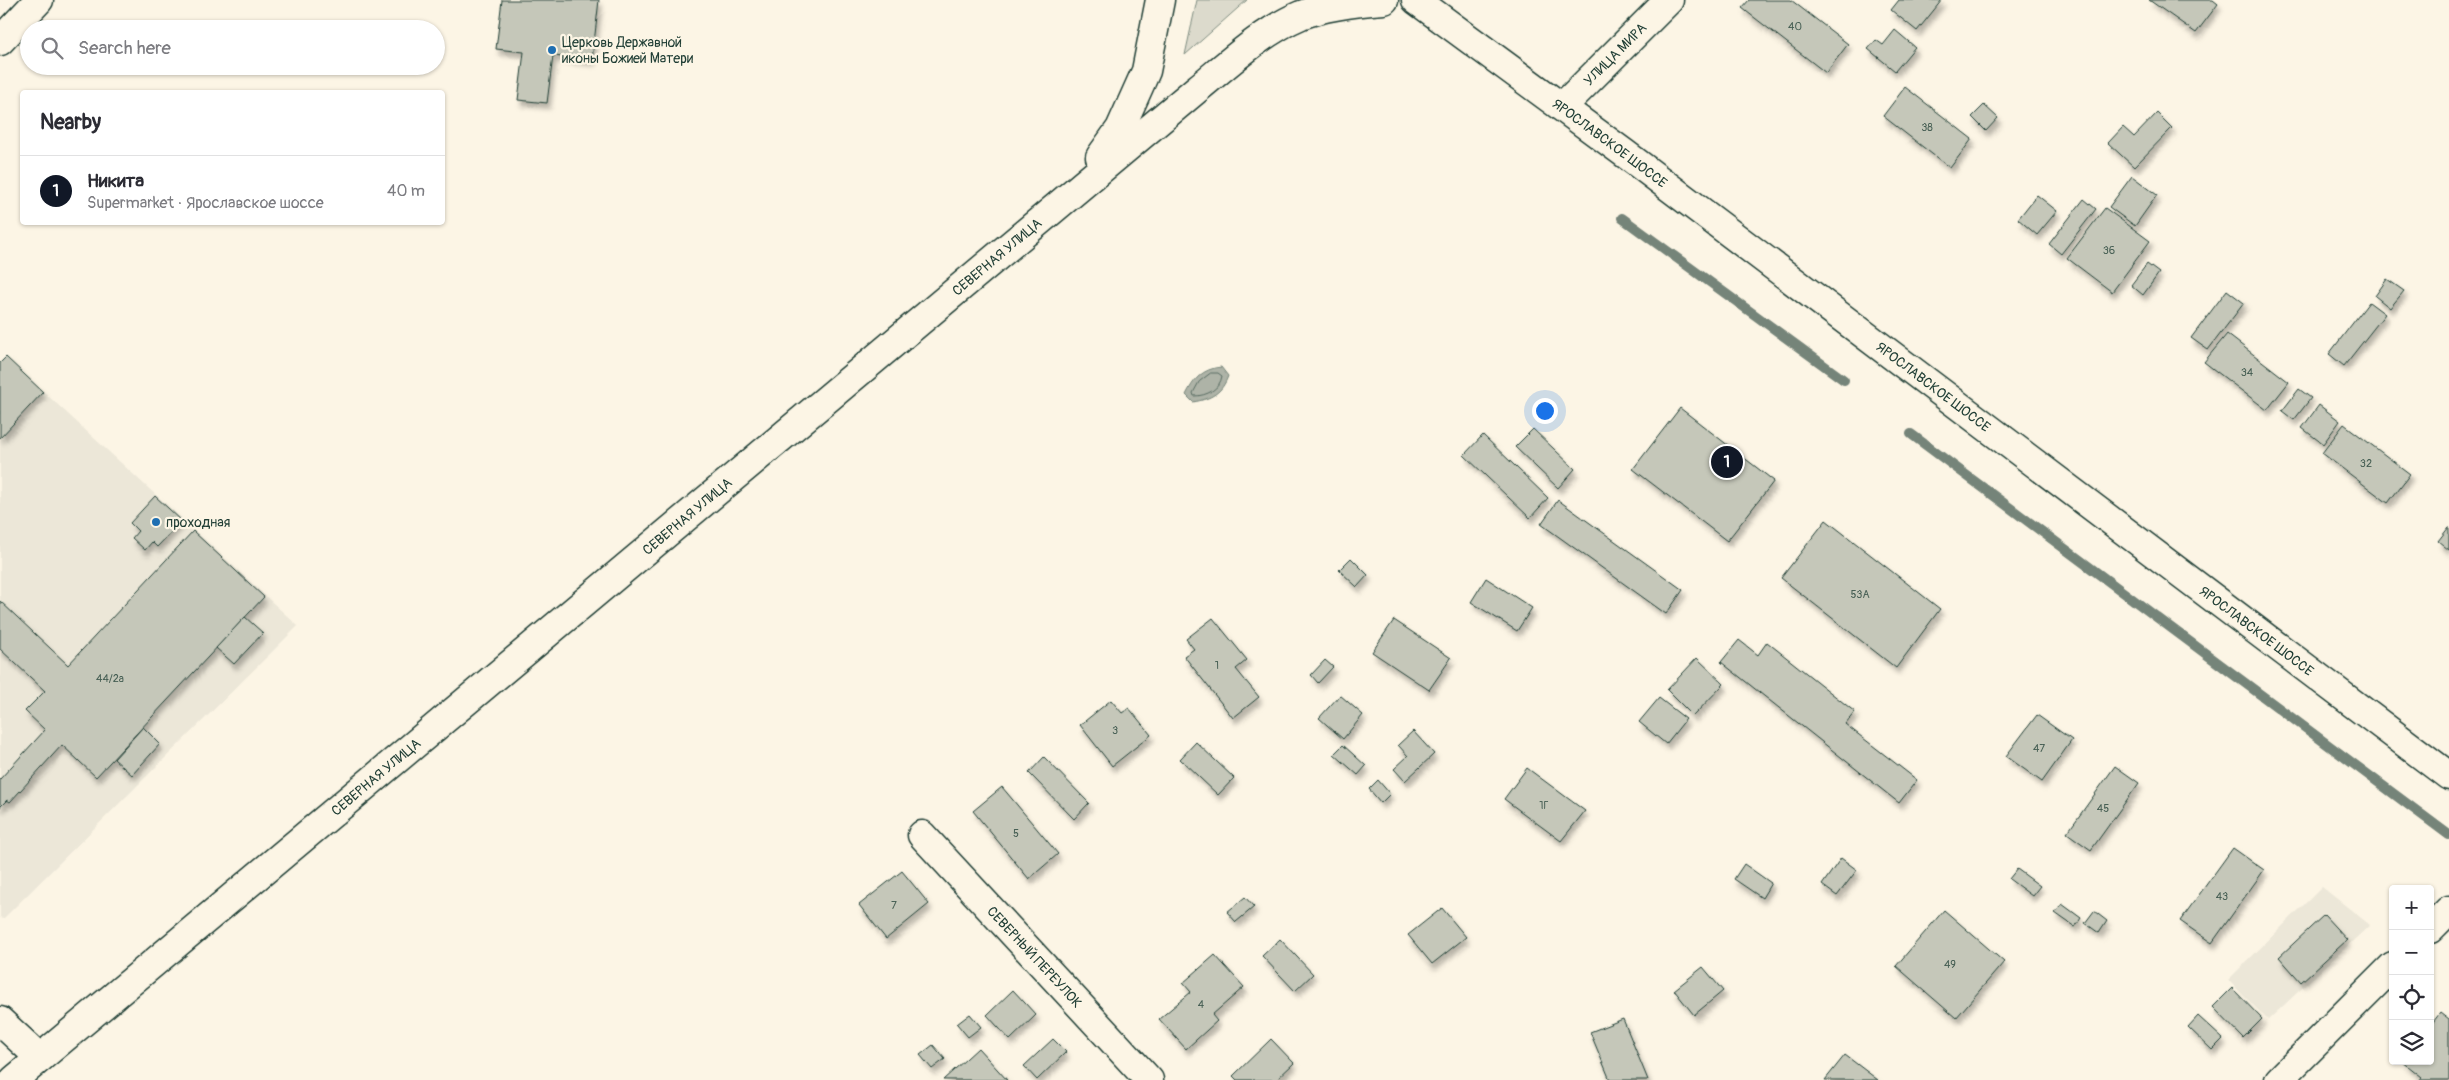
<!DOCTYPE html>
<html lang="en">
<head>
<meta charset="utf-8">
<style>
  :root { --surface:#fff; --page:#f2f2f3; --text:#2b2b33; --muted:#7c7c81; --line:#e1e1e2; --accent:#111827 }
  body { margin:0; font-family:Pangolin,sans-serif; background:var(--page); color:var(--text) }
  .controls { position:absolute; right:15px; bottom:15px; display:grid; overflow:hidden; border-radius:5px; box-shadow:0 1px 4px #0004 }
  .controls button { width:45px; height:45px; display:grid; place-items:center; padding:0; border:0; border-bottom:1px solid var(--line); background:var(--surface); color:var(--text); font:25px sans-serif }
  .you { position:absolute; left:1544px; top:410px; width:18px; height:18px; margin:-12px; border:4px solid #fff; border-radius:50%; background:#1a73e8; box-shadow:0 0 0 8px #1a73e833 }
  .badge { display:grid; place-items:center; width:32px; height:32px; border-radius:50%; background:var(--accent); color:#fff; font-size:16px; font-weight:700 }
  .pin { position:absolute; translate:-50% -50%; border:2px solid #fff; box-shadow:0 1px 5px #0006 }
  .list { margin:0; padding:0; list-style:none }
  h2 { display:flex; justify-content:space-between; align-items:center; height:65px; margin:0; padding:0 20px; font-size:21px }
  h2 small { font-size:16px; font-weight:400; color:var(--muted) }
  .list li { display:grid; grid-template-columns:32px 1fr auto; gap:15px; align-items:center; box-sizing:border-box; height:70px; padding:0 20px; border-top:1px solid var(--line) }
  .list b { display:block; font-size:19px; white-space:nowrap }
  .list p { margin:0; font-size:16px; white-space:nowrap; color:var(--muted) }
  .list em { font-size:16px; font-style:normal; color:var(--muted) }
  .icon { flex:none; width:28px; height:28px; fill:none; stroke:currentColor; stroke-width:2; stroke-linecap:round; stroke-linejoin:round }
  .map { position:relative; flex:none; width:2449px; height:1080px; overflow:hidden }
  .search { position:absolute; background:var(--surface); box-shadow:0 1px 4px #0004; left:20px; top:20px; width:425px; height:55px; display:flex; align-items:center; gap:12px; box-sizing:border-box; padding:0 18px; border-radius:28px; color:var(--muted); font-size:19px }
  .panel { position:absolute; background:var(--surface); box-shadow:0 1px 4px #0004; left:20px; top:90px; width:425px; height:135px; border-radius:5px }
  .map>svg:first-child { display:block }
</style>
</head>
<body>
<div class="map">
<svg width="2449" height="1080" viewBox="0 0 2449 1080">
  <defs>
    <filter id="shadow"><feDropShadow dx="3" dy="5.5" stdDeviation="2.5" flood-color="#0004"/></filter>
  </defs>
  <rect width="100%" height="100%" fill="#fcf5e5"/>
  <filter id="ink" filterUnits="userSpaceOnUse"><feTurbulence type="fractalNoise" baseFrequency=".02" numOctaves="2"/><feDisplacementMap in="SourceGraphic" scale="10" xChannelSelector="R" yChannelSelector="G"/><feConvolveMatrix kernelMatrix="1 2 1 2 8 2 1 2 1" color-interpolation-filters="sRGB"/></filter>
  <g filter="url(#ink)">
    <g fill="#ece7d8">
      <polygon points="6,357 298,626 3,919 0,917 0,363"/>
      <polygon points="2322,887 2370,925 2268,1020 2228,980"/>
    </g>
    <polygon fill="#dcdacc" stroke="#7e8c80" points="1197,0 1247,0 1185,55"/>
    <path fill="#aeb3a7" stroke="#758479" d="M1221 367 1228 376C1222 393 1211 399 1193 402L1186 395C1194 379 1202 369 1221 367Z"/>
    <g fill="none" stroke-linecap="round" stroke-linejoin="round">
      <path stroke="#586c62" stroke-width="1" d="M1211 373H1218L1222 376C1220 389 1207 396 1194 396L1193 393 1199 382Z"/>
      <g stroke="#758479" stroke-width="10">
        <polyline points="1622,218 1844,380"/>
        <polyline points="1911,434 2449,835"/>
      </g>
    </g>
    <g fill="#c5c7b9" stroke="#1f3d34" filter="url(#shadow)">
      <polygon points="502,0 599,0 592,60 553,56 547,103 518,100 524,52 496,49"/>
      <polygon points="1749,0 1791,0 1848,44 1826,73 1742,8"/>
      <polygon points="1899,0 1942,0 1917,31 1891,10"/>
      <polygon points="2149,0 2213,0 2218,4 2196,33"/>
      <polygon points="1895,30 1915,47 1895,71 1868,49 1876,40 1883,45"/>
      <polygon points="1905,87 1972,139 1950,168 1883,116"/>
      <polygon points="1984,105 1998,118 1986,131 1972,117"/>
      <polygon points="2157,113 2172,128 2134,167 2108,143 2123,127 2134,137"/>
      <polygon points="2132,176 2157,195 2135,226 2109,207"/>
      <polygon points="2037,195 2057,211 2037,235 2018,219"/>
      <polygon points="2084,199 2096,209 2061,254 2049,244"/>
      <polygon points="2105,208 2150,241 2112,292 2067,258"/>
      <polygon points="2147,264 2159,273 2143,295 2131,285"/>
      <polygon points="2387,279 2404,291 2390,308 2375,296"/>
      <polygon points="2227,290 2244,303 2208,350 2191,338"/>
      <polygon points="2369,302 2385,314 2344,366 2329,354"/>
      <polygon points="2227,334 2289,382 2267,410 2204,362"/>
      <polygon points="6,357 43,392 0,438 0,363"/>
      <polygon points="2299,389 2311,398 2294,420 2282,411"/>
      <polygon points="2319,405 2340,421 2323,444 2302,428"/>
      <polygon points="1680,408 1774,481 1727,541 1633,469"/>
      <polygon points="2344,424 2410,474 2388,503 2322,453"/>
      <polygon points="1533,429 1575,469 1558,488 1515,447"/>
      <polygon points="1483,435 1548,498 1530,518 1464,455"/>
      <polygon points="155,496 182,521 157,547 152,542 145,550 132,538 138,531 130,523"/>
      <polygon points="1558,500 1683,590 1666,614 1541,524"/>
      <polygon points="1826,520 1940,609 1896,668 1781,578"/>
      <polygon points="2449,527 2449,550 2438,541"/>
      <polygon points="193,531 264,597 96,777 62,745 10,802 7,800 0,807 0,779 45,730 25,711 45,691 0,649 0,601 68,665"/>
      <polygon points="1351,558 1368,575 1357,587 1339,570"/>
      <polygon points="1486,578 1532,608 1517,631 1471,602"/>
      <polygon points="245,617 263,633 234,664 216,648"/>
      <polygon points="1213,618 1247,660 1236,669 1259,697 1233,718 1184,656 1194,649 1186,639"/>
      <polygon points="1394,620 1451,658 1429,690 1372,652"/>
      <polygon points="1739,640 1758,655 1767,642 1855,712 1845,724 1917,780 1899,803 1721,662"/>
      <polygon points="1697,658 1724,684 1693,716 1667,690"/>
      <polygon points="1325,660 1333,667 1318,683 1311,675"/>
      <polygon points="1340,695 1363,715 1343,739 1319,718"/>
      <polygon points="1659,698 1686,719 1666,744 1639,722"/>
      <polygon points="1111,700 1122,713 1129,708 1151,735 1112,766 1080,725"/>
      <polygon points="2037,715 2072,740 2042,782 2006,756"/>
      <polygon points="143,727 160,744 132,775 114,759"/>
      <polygon points="1413,731 1434,754 1405,781 1394,769 1408,756 1398,745"/>
      <polygon points="1196,742 1234,778 1218,795 1180,759"/>
      <polygon points="1343,745 1366,766 1358,775 1334,754"/>
      <polygon points="1044,757 1089,803 1074,819 1029,773"/>
      <polygon points="2115,766 2139,783 2091,850 2067,833"/>
      <polygon points="1527,768 1585,811 1561,841 1504,799"/>
      <polygon points="1378,780 1390,794 1381,803 1369,789"/>
      <polygon points="1002,787 1058,854 1029,879 973,811"/>
      <polygon points="2233,848 2264,870 2212,943 2180,921"/>
      <polygon points="1841,858 1857,870 1837,896 1822,885"/>
      <polygon points="1744,864 1771,883 1762,898 1734,879"/>
      <polygon points="2017,869 2040,886 2032,896 2009,879"/>
      <polygon points="902,871 929,904 886,939 859,905"/>
      <polygon points="1245,897 1254,907 1236,922 1227,912"/>
      <polygon points="2062,904 2081,918 2075,927 2055,913"/>
      <polygon points="1442,908 1466,937 1432,964 1408,935"/>
      <polygon points="1944,910 2004,962 1956,1018 1896,966"/>
      <polygon points="2094,911 2107,921 2099,933 2085,923"/>
      <polygon points="2324,915 2347,940 2301,982 2279,957"/>
      <polygon points="1280,939 1313,974 1295,991 1262,956"/>
      <polygon points="1215,955 1244,987 1212,1015 1217,1021 1186,1049 1159,1019 1191,992 1183,983"/>
      <polygon points="1703,967 1723,991 1694,1015 1674,990"/>
      <polygon points="2232,988 2262,1019 2243,1038 2213,1007"/>
      <polygon points="1013,990 1036,1015 1010,1040 987,1015"/>
      <polygon points="2440,1013 2449,1020 2449,1080 2420,1080 2422,1077 2403,1062 2430,1061 2430,1026"/>
      <polygon points="970,1014 981,1027 968,1037 957,1024"/>
      <polygon points="2198,1016 2223,1039 2212,1050 2188,1027"/>
      <polygon points="1623,1019 1648,1080 1610,1080 1590,1032"/>
      <polygon points="1053,1039 1066,1052 1037,1080 1024,1066"/>
      <polygon points="1271,1039 1294,1063 1276,1080 1237,1080 1233,1076"/>
      <polygon points="933,1045 945,1059 932,1069 920,1055"/>
      <polygon points="978,1048 1007,1080 943,1080"/>
      <polygon points="1845,1055 1878,1080 1825,1080"/>
    </g>
    <g fill="none" stroke-linecap="round" stroke-linejoin="round">
      <defs>
        <g id="street">
          <polyline points="0,41 39,0"/>
          <path id="s1" d="M1562 107 1669 0"/>
          <path id="s2" d="M922 835 1149 1080"/>
          <polyline points="2430,929 2449,910"/>
          <polyline points="0,1021 40,1058"/>
          <polyline points="2279,1080 2393,966"/>
        </g>
        <g id="secondary">
          <path id="s3" d="M1416 0 1624 153 2449 776"/>
          <polyline points="1100,157 1120,129 1146,71 1160,0"/>
          <path id="s4" d="M14 1080 1197 89C1229 63 1263 31 1301 15 1327 5 1357 2 1384 0"/>
        </g>
      </defs>
      <use href="#street" stroke="#1f3d34" stroke-width="31"/>
      <use href="#secondary" stroke="#1f3d34" stroke-width="31"/>
      <use href="#street" stroke="#fcf5e5" stroke-width="28"/>
      <use href="#secondary" stroke="#fcf5e5" stroke-width="28"/>
    </g>
  </g>
  <g fill="#1f6fb2" stroke="#fcf5e5" stroke-width="2">
    <circle cx="552" cy="50" r="5"/>
    <circle cx="156" cy="522" r="5"/>
  </g>
  <g text-anchor="middle" dominant-baseline="central" stroke-width="4.5" stroke-linejoin="round" paint-order="stroke">
    <g font-size="11" fill="#486055">
      <text x="1795" y="26">40</text>
      <text x="1927" y="127">38</text>
      <text x="2109" y="250">36</text>
      <text x="2247" y="372">34</text>
      <text x="2366" y="463">32</text>
      <text x="1860" y="594">53А</text>
      <text x="1217" y="665">1</text>
      <text x="110" y="678">44/2а</text>
      <text x="1115" y="730">3</text>
      <text x="2039" y="748">47</text>
      <text x="1544" y="805">1Г</text>
      <text x="2103" y="808">45</text>
      <text x="1016" y="833">5</text>
      <text x="2222" y="896">43</text>
      <text x="894" y="905">7</text>
      <text x="1950" y="964">49</text>
      <text x="1201" y="1004">4</text>
    </g>
    <g font-size="14" fill="#1f3d34" stroke="#fcf5e5" text-anchor="start">
      <text x="562" y="42">Церковь Державной<tspan x="562" dy="16">иконы Божией Матери</tspan></text>
      <text x="166" y="522">проходная</text>
    </g>
    <g font-size="14" fill="#1f3d34" stroke="#fcf5e5">
      <text stroke="none"><textPath href="#s1" startOffset="75">УЛИЦА МИРА</textPath></text>
      <text stroke="none"><textPath href="#s3" startOffset="241">ЯРОСЛАВСКОЕ ШОССЕ</textPath></text>
      <text stroke="none"><textPath href="#s4" startOffset="1282">СЕВЕРНАЯ УЛИЦА</textPath></text>
      <text stroke="none"><textPath href="#s3" startOffset="646">ЯРОСЛАВСКОЕ ШОССЕ</textPath></text>
      <text stroke="none"><textPath href="#s4" startOffset="878">СЕВЕРНАЯ УЛИЦА</textPath></text>
      <text stroke="none"><textPath href="#s3" startOffset="1051">ЯРОСЛАВСКОЕ ШОССЕ</textPath></text>
      <text stroke="none"><textPath href="#s4" startOffset="472">СЕВЕРНАЯ УЛИЦА</textPath></text>
      <text stroke="none"><textPath href="#s2" startOffset="166">СЕВЕРНЫЙ ПЕРЕУЛОК</textPath></text>
    </g>
  </g>
</svg>
<div class="controls">
<button>+</button>
<button>−</button>
<button><svg class="icon" aria-label="locate" viewBox="0 0 24 24"><circle cx="12" cy="12" r="6"/><path d="M12 2v4M12 18v4M2 12h4M18 12h4"/></svg></button>
<button><svg class="icon" aria-label="layers" viewBox="0 0 24 24"><path d="M12 4l9 5-9 5-9-5zM3 14l9 5 9-5"/></svg></button>
</div>
<div class="you"></div>
<div class="pin badge" style="left:1727px;top:462px">1</div>
<div class="search"><svg class="icon" aria-label="search" viewBox="0 0 24 24"><circle cx="10" cy="10" r="6"/><path d="M15 15l6 6"/></svg>Search here</div>
<section class="panel">
<h2>Nearby<small></small></h2>
<ul class="list">
<li><span class="badge">1</span><div><b>Никита</b><p>Supermarket · Ярославское шоссе</p></div><em>40 m</em></li>
</ul>
</section>
</div>
</body>
</html>
